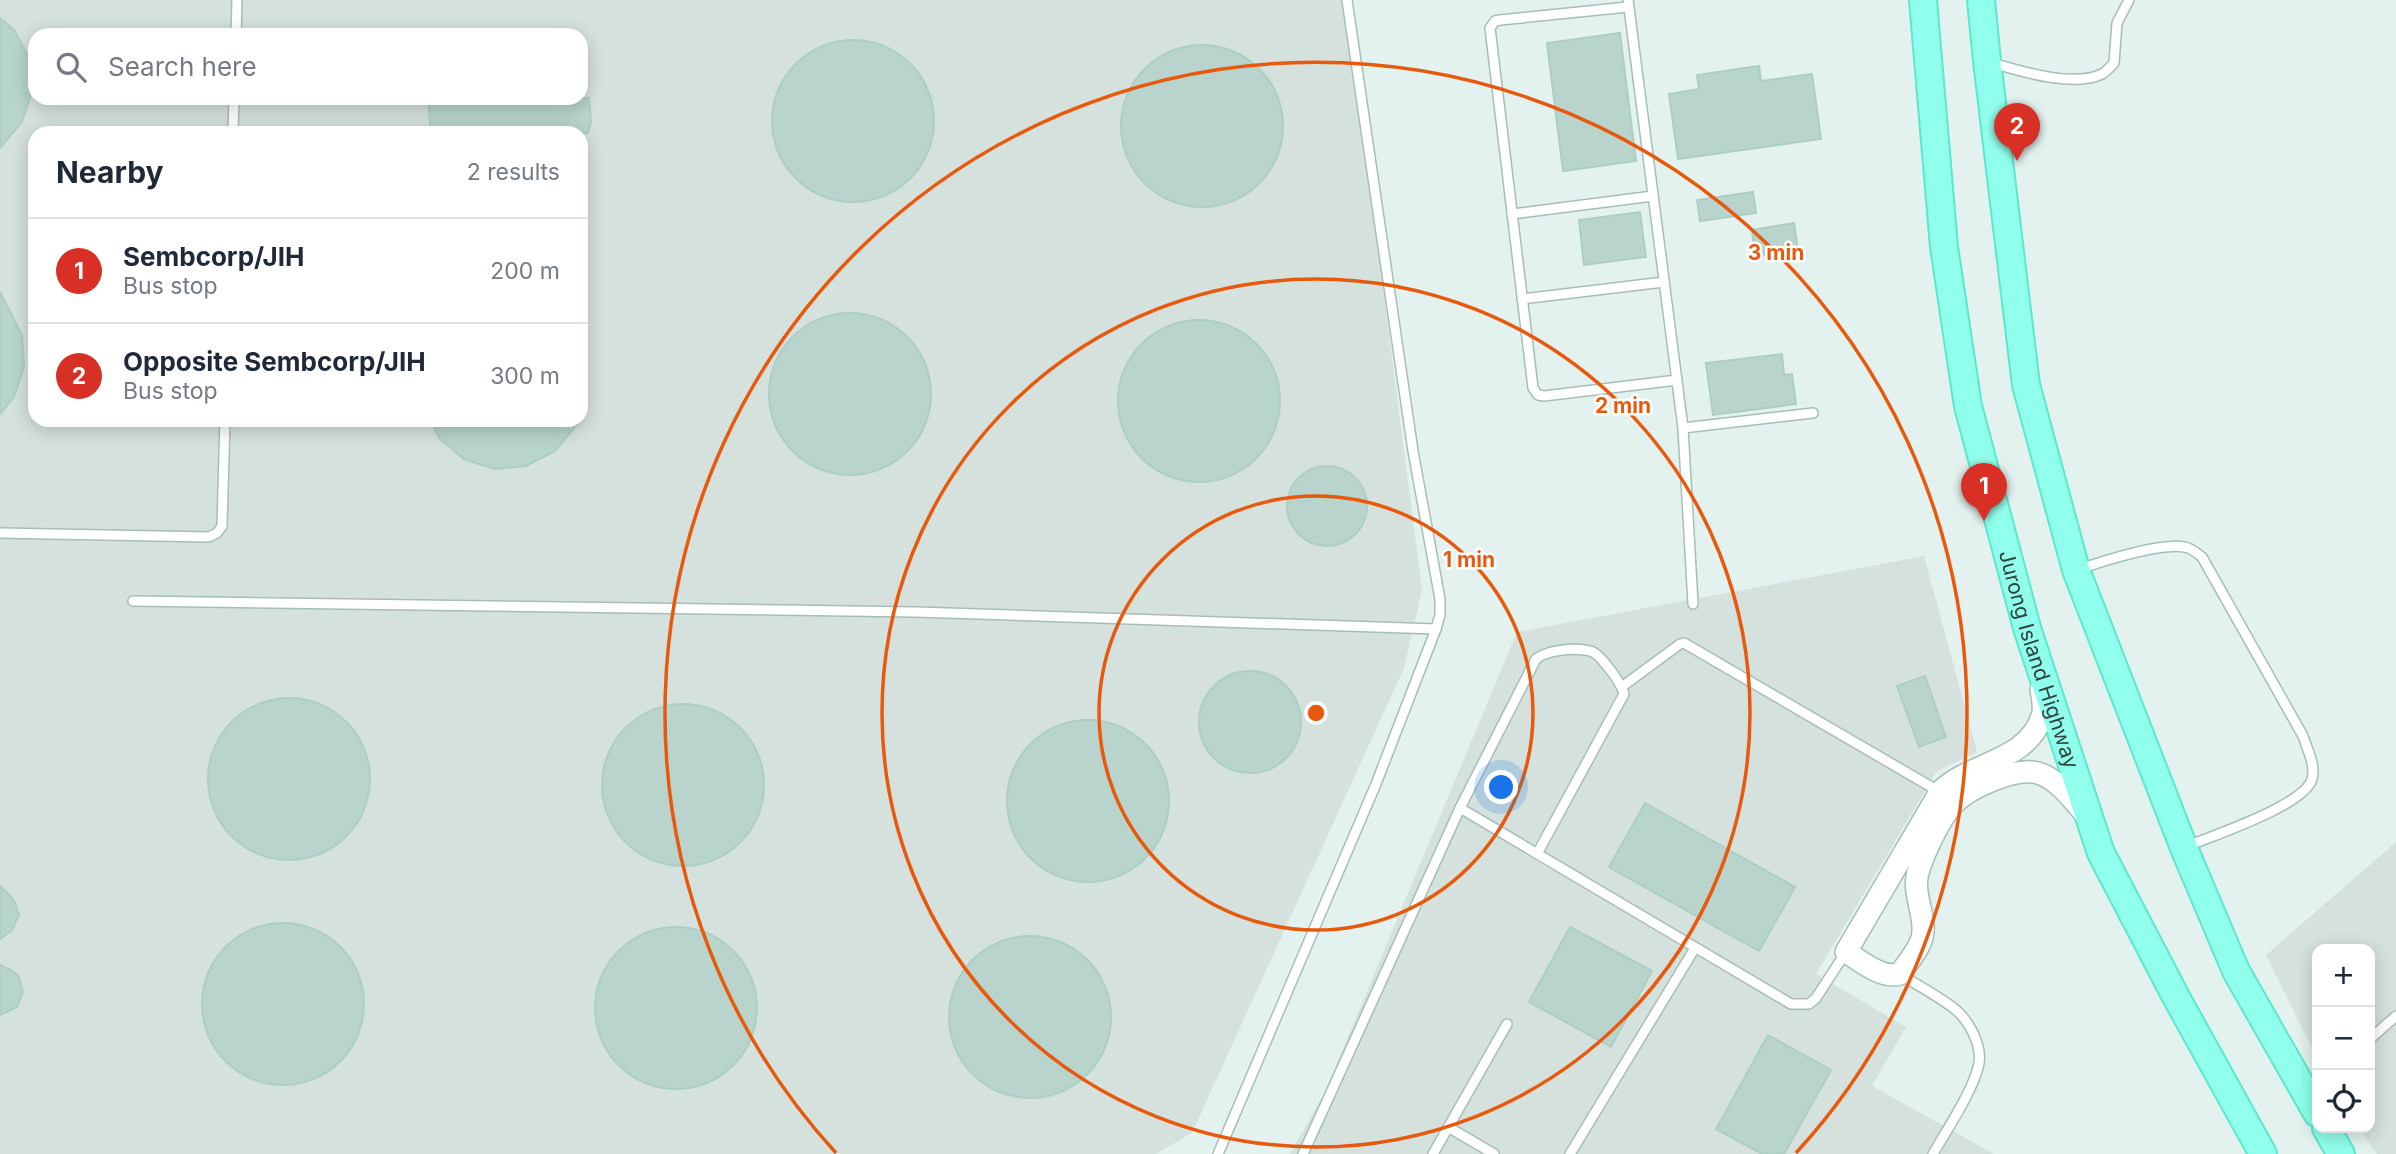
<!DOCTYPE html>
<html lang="en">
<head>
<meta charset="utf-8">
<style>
  :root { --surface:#fff; --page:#f6f6f7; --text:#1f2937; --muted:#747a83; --line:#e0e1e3; --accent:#d93025 }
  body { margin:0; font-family:Inter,sans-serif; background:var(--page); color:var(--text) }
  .controls { position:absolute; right:21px; bottom:21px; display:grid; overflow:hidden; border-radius:14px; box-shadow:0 4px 18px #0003 }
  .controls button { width:63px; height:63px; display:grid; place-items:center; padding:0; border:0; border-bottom:2px solid var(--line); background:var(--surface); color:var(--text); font:35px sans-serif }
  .you { position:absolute; left:1502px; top:788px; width:24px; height:24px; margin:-18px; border:5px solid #fff; border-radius:50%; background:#1a73e8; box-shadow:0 0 0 10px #1a73e833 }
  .badge { display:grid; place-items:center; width:46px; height:46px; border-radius:50%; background:var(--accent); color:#fff; font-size:23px; font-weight:700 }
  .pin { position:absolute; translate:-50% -58px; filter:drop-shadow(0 2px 4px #0008) }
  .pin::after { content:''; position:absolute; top:37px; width:24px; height:21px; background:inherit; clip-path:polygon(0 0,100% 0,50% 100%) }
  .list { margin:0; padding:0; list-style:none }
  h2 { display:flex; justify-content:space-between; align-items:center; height:91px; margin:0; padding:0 28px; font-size:30px }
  h2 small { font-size:23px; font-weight:400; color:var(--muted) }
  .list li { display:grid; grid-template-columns:46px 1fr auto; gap:21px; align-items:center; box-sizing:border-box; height:105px; padding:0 28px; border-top:2px solid var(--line) }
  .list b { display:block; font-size:26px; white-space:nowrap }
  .list p { margin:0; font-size:23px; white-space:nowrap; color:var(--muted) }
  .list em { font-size:23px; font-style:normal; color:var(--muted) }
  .icon { flex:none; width:38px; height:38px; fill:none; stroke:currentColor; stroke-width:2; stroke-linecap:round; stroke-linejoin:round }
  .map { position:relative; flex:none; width:2396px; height:1154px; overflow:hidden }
  .search { position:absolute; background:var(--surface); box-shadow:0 4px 18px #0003; left:28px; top:28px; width:560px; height:77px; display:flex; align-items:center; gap:18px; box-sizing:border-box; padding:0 24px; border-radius:21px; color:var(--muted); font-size:26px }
  .panel { position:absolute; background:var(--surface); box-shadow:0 4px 18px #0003; left:28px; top:126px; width:560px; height:301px; border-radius:21px }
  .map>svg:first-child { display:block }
</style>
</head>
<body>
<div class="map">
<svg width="2396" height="1154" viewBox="0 0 2396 1154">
  <rect width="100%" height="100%" fill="#e3f2ef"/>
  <g fill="#d5e1dd" fill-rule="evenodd">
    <path d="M0 0H1346L1422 590 1404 668 1192 1133 1156 1154H0ZM35 35H581V98H35ZM35 133H581V420H35Z"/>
    <polygon points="1924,556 1977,752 1937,771 1816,974 1906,1027 1872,1086 1994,1154 1290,1154 1325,1092 1517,632"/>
    <polygon points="2396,842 2396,1154 2377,1154 2359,1128 2370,1128 2370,949 2317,949 2317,1058 2266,955"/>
  </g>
  <g fill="#b8d4cc" stroke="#abcfc5" stroke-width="2">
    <polygon points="0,18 15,31 29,59 32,91 22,122 0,148"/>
    <polygon points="1620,33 1636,161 1563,171 1547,43"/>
    <circle cx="853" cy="121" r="81"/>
    <circle cx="1202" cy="126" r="81"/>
    <polygon points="1759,66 1761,81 1812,74 1821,139 1678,159 1669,94 1699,89 1697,75"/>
    <polygon points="428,98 589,98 591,122 588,133 431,133"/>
    <polygon points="1753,192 1756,213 1700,221 1697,200"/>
    <polygon points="1640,212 1646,257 1584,265 1579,220"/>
    <polygon points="1794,223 1798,250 1755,256 1752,230"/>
    <polygon points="0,292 22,335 24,367 14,397 0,414"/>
    <circle cx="850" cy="394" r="81"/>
    <circle cx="1199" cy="401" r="81"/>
    <polygon points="1782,354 1784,375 1792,374 1796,404 1713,415 1706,363"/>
    <polygon points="430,420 581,420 555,451 526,466 494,469 464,459 440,439"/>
    <circle cx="1327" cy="506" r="40"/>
    <circle cx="1250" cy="722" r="51"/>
    <polygon points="1925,676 1946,737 1919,747 1897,686"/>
    <circle cx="289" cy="779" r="81"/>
    <circle cx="683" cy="785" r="81"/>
    <circle cx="1088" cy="801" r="81"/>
    <polygon points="1645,803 1795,887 1759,951 1609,867"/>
    <polygon points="0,886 14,900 19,915 12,930 0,939"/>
    <circle cx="283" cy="1004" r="81"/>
    <polygon points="1570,927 1652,971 1611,1047 1529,1002"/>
    <circle cx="676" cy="1008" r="81"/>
    <circle cx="1030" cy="1017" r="81"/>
    <polygon points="0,965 13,971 19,977 23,992 17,1007 0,1015"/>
    <polygon points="1768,1035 1831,1070 1784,1154 1762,1154 1716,1129"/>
  </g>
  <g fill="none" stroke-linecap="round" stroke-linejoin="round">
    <defs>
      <g id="service">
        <polyline points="1628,0 1683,428 1693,604"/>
        <polyline points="1628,7 1500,20 1495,21 1490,28 1533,388 1538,395 1544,396 1677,380"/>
        <polyline points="236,35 237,0"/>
        <path d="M1992 63C2020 71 2073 88 2102 74 2106 72 2110 67 2114 63L2117 23 2129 0"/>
        <polyline points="233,133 234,98"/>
        <polyline points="1512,214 1653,196"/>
        <polyline points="1522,299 1664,282"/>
        <polyline points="1683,428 1813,413"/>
        <polyline points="0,533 209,537 217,533 222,526 225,420"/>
        <path d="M2077 570C2100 562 2167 540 2188 548 2192 549 2198 554 2202 557L2303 736C2307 749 2316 765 2312 779 2305 805 2214 835 2188 846"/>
        <polyline points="133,601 916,612 1436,629"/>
        <polyline points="1623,686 1680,644 1684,643 1940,792"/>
        <polyline points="1460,808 1791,1004 1809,1004 1816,998 1846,952"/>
        <path d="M1901 975C1919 986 1940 997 1956 1010 1969 1021 1982 1045 1979 1063 1975 1088 1946 1131 1933 1154"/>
        <polyline points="2370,1039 2396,1016"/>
        <polyline points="1448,1127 1494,1154"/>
        <polyline points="1218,1154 1376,784 1436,629 1440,615 1440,599 1413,451 1347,0"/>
        <path d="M1303 1154 1460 808 1536 659C1547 650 1576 647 1590 651 1600 653 1622 684 1624 694L1537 854"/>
        <polyline points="1433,1154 1507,1024"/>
        <polyline points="1570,1154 1695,948"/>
      </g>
      <path id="tertiary" d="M2041 689C2042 697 2045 709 2042 716 2028 762 1969 762 1940 792L1846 952C1861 961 1881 979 1900 974 1907 963 1919 950 1922 938 1928 917 1910 893 1919 869 1925 851 1941 816 1954 803 1971 787 2015 767 2038 773 2058 779 2073 800 2086 815"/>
      <g id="primary">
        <path id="s1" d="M1923 0 1944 247 1968 406 2027 628 2101 853 2176 997 2263 1154"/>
        <polyline points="1981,0 1987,61 2026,385 2076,570 2184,848 2236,971 2317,1113"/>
        <polyline points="2326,1128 2341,1154"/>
      </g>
    </defs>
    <use href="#service" stroke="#a6beb8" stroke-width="12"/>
    <use href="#tertiary" stroke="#a6beb8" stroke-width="24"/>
    <use href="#primary" stroke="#5be8cd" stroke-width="30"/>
    <use href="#service" stroke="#fff" stroke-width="9"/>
    <use href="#tertiary" stroke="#fff" stroke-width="21"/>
    <use href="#primary" stroke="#90ffeb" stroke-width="26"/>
  </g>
  <g fill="none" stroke="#e8590c" stroke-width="3.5">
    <circle cx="1316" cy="713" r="217"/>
    <circle cx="1316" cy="713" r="434"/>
    <path d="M836 1153A651 651 0 1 1 1796 1153"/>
  </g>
  <g text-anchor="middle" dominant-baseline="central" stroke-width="5" stroke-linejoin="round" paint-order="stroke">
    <g font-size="21" fill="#334440" stroke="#fff">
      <text stroke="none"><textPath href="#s1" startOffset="672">Jurong Island Highway</textPath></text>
    </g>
  </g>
  <circle cx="1316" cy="713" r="10" fill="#e8590c" stroke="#fff" stroke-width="3.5"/>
  <g font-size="21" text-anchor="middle" font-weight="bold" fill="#e8590c" stroke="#fff" stroke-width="5" stroke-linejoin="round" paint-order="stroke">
    <text x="1776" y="260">3 min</text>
    <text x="1623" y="413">2 min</text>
    <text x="1469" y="567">1 min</text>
  </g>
</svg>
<div class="controls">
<button>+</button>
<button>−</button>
<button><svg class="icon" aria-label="locate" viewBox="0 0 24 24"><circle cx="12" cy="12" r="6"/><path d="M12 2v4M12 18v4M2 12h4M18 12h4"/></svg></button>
</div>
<div class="you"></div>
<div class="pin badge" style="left:1984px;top:521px">1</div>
<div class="pin badge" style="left:2017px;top:161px">2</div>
<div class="search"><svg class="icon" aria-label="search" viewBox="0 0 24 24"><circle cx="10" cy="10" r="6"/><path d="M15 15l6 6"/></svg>Search here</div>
<section class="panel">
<h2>Nearby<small>2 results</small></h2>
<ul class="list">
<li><span class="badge">1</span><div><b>Sembcorp/JIH</b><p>Bus stop</p></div><em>200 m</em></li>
<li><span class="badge">2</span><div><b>Opposite Sembcorp/JIH</b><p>Bus stop</p></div><em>300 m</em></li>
</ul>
</section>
</div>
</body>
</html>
